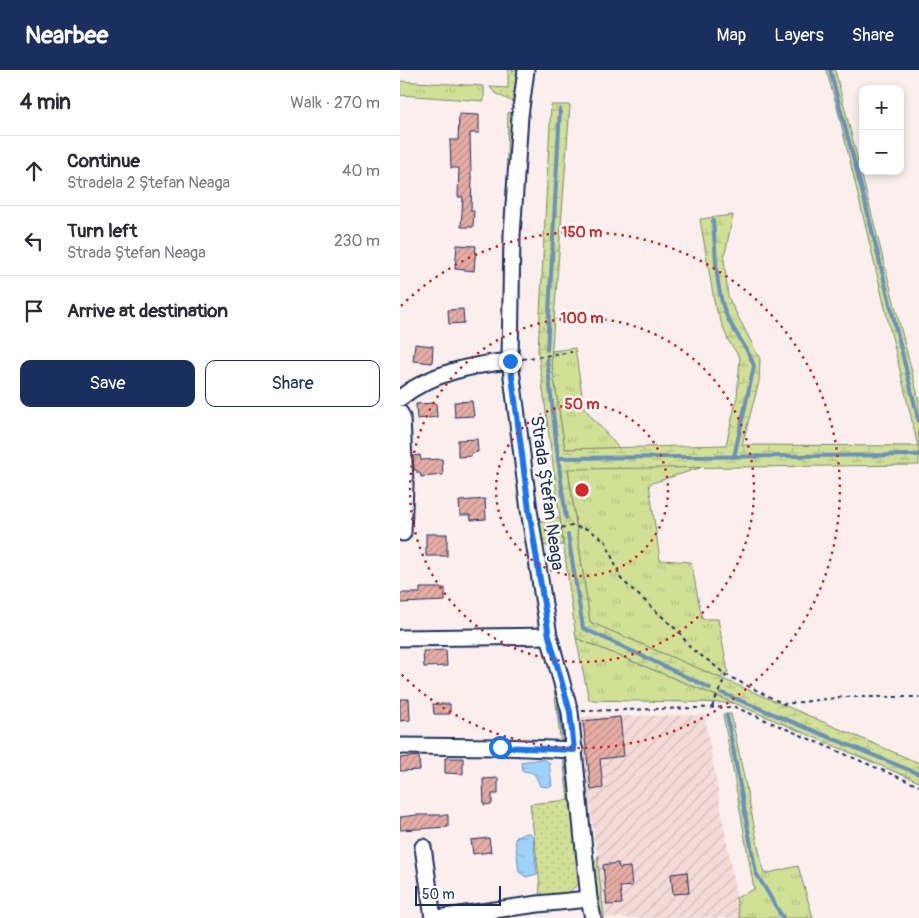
<!DOCTYPE html>
<html lang="en">
<head>
<meta charset="utf-8">
<style>
  :root { --surface:#fff; --page:#f2f2f3; --text:#2b2b33; --muted:#7c7c81; --line:#e1e1e2; --accent:#1b2f5e }
  body { margin:0; font-family:Pangolin,sans-serif; background:var(--page); color:var(--text) }
  .controls { position:absolute; right:15px; top:15px; display:grid; overflow:hidden; border-radius:10px; box-shadow:0 2px 8px #0003 }
  .controls button { width:45px; height:45px; display:grid; place-items:center; padding:0; border:0; border-bottom:1px solid var(--line); background:var(--surface); color:var(--text); font:25px sans-serif }
  .scale { position:absolute; left:15px; bottom:12px; width:86px; box-sizing:border-box; padding-left:5px; border:2px solid #1b2f5e; border-top:0; font-size:14px; line-height:18px; white-space:nowrap; color:#1b2f5e; -webkit-text-stroke:4px #fff; paint-order:stroke }
  .stop { position:absolute; width:15px; height:15px; margin:-11px; border:4px solid #1a73e8; border-radius:50%; background:#fff }
  .stop.end { background:#1a73e8; border-color:#fff; box-shadow:0 1px 5px #0008 }
  .list { margin:0; padding:0; list-style:none }
  h2 { display:flex; justify-content:space-between; align-items:center; height:65px; margin:0; padding:0 20px; font-size:21px }
  h2 small { font-size:16px; font-weight:400; color:var(--muted) }
  .list li { display:grid; grid-template-columns:32px 1fr auto; gap:15px; align-items:center; box-sizing:border-box; height:70px; padding:0 20px; border-top:1px solid var(--line) }
  .list b { display:block; font-size:19px; white-space:nowrap }
  .list p { margin:0; font-size:16px; white-space:nowrap; color:var(--muted) }
  .list em { font-size:16px; font-style:normal; color:var(--muted) }
  .actions { display:flex; gap:10px; padding:15px 20px }
  .actions a { flex:1; padding:11px 0; border:1px solid var(--accent); border-radius:10px; text-align:center; font-size:18px; color:var(--accent) }
  .actions .main { background:var(--accent); color:#fff }
  .icon { flex:none; width:28px; height:28px; fill:none; stroke:currentColor; stroke-width:2; stroke-linecap:round; stroke-linejoin:round }
  .map { position:relative; flex:none; width:519px; height:848px; overflow:hidden }
  header { display:flex; align-items:center; gap:30px; box-sizing:border-box; height:70px; padding:0 25px; background:var(--accent); color:#fff }
  header strong { font-size:24px }
  nav { display:flex; gap:28px; margin-inline-start:auto; font-size:18px }
  main { display:flex }
  aside { flex:1; background:var(--surface) }
  .map>svg:first-child { display:block }
</style>
</head>
<body>
<header>
<strong>Nearbee</strong>
<nav><a>Map</a><a>Layers</a><a>Share</a></nav>
</header>
<main>
<aside>
<h2>4 min<small>Walk · 270 m</small></h2>
<ul class="list">
<li><svg class="icon" aria-label="ahead" viewBox="0 0 24 24"><path d="M12 20V5M6 11l6-6 6 6"/></svg><div><b>Continue</b><p>Stradela 2 Ștefan Neaga</p></div><em>40 m</em></li>
<li><svg class="icon" aria-label="left" viewBox="0 0 24 24"><path d="M17 20v-9H6M10 6l-5 5 5 5"/></svg><div><b>Turn left</b><p>Strada Ștefan Neaga</p></div><em>230 m</em></li>
<li><svg class="icon" aria-label="arrive" viewBox="0 0 24 24"><path d="M6 21V4h12l-3 4 3 4H6"/></svg><div><b>Arrive at destination</b></div></li>
</ul>
<div class="actions"><a class="main">Save</a><a>Share</a></div>
</aside>
<div class="map">
<svg width="519" height="848" viewBox="0 0 519 848">
  <defs>
    <pattern id="industrial-furrows" width="10" height="10" patternUnits="userSpaceOnUse" patternTransform="scale(1.25)"><rect width="10" height="10" fill="#f4dbd7"/><path d="M-1 1l2-2M0 10L10 0M9 11l2-2" fill="none" stroke="#d1bcbb"/></pattern>
    <pattern id="grass-tufts" width="24" height="20" patternUnits="userSpaceOnUse" patternTransform="scale(1.25)"><rect width="24" height="20" fill="#d1e094"/><path d="M3 7l-1-3M5 7V3M7 7l1-3M15 17l-1-3M17 17v-4M19 17l1-3" fill="none" stroke="#b3c082"/></pattern>
    <pattern id="wetland-marsh" width="20" height="14" patternUnits="userSpaceOnUse" patternTransform="scale(1.25)"><rect width="20" height="14" fill="#d1e094"/><path d="M1 5h8M5 5V1M11 12h8M15 12V8" fill="none" stroke="#b3c082"/></pattern>
    <pattern id="garden-dots" width="8" height="8" patternUnits="userSpaceOnUse" patternTransform="scale(1.25)"><rect width="8" height="8" fill="#d1e094"/><path d="M2 2h.1M6 6h.1" fill="none" stroke="#b3c082" stroke-width="1.8" stroke-linecap="round"/></pattern>
    <pattern id="water-ripples" width="26" height="14" patternUnits="userSpaceOnUse" patternTransform="scale(1.25)"><rect width="26" height="14" fill="#9ed1fb"/><path d="M2 4q2-2 4 0t4 0M15 11q2-2 4 0t4 0" fill="none" stroke="#88b4da"/></pattern>
    <pattern id="building-hatch" width="6" height="6" patternUnits="userSpaceOnUse" patternTransform="scale(1.25)"><rect width="6" height="6" fill="#e7ada5"/><path d="M-1 1l2-2M0 6l6-6M5 7l2-2" fill="none" stroke="#ba8d8a"/></pattern>
  </defs>
  <rect width="100%" height="100%" fill="#faefed"/>
  <filter id="ink" filterUnits="userSpaceOnUse"><feTurbulence type="fractalNoise" baseFrequency=".02" numOctaves="2"/><feDisplacementMap in="SourceGraphic" scale="10" xChannelSelector="R" yChannelSelector="G"/><feConvolveMatrix kernelMatrix="1 2 1 2 8 2 1 2 1" color-interpolation-filters="sRGB"/></filter>
  <g filter="url(#ink)">
    <polygon fill="url(#industrial-furrows)" points="299,645 305,647 340,848 204,848 198,794 199,785 195,774 178,647"/>
    <g fill="url(#grass-tufts)" stroke="#768879">
      <polygon points="0,11 84,16 84,31 0,25"/>
      <polygon points="108,42 111,43 114,50 112,94 106,94 107,87"/>
      <polygon points="175,278 184,338 219,378 165,379 151,290 152,281"/>
      <polygon points="303,397 249,414 260,490 291,492 302,549 318,549 328,602 320,608 190,552 168,398"/>
      <polygon points="160,448 163,475 142,476 137,452"/>
      <polygon points="176,568 334,633 189,630"/>
      <polygon points="323,644 331,644 364,804 398,796 413,848 340,848 336,828 354,819"/>
    </g>
    <polygon fill="url(#wetland-marsh)" stroke="#768879" points="426,0 435,0 519,330 519,395 168,399 190,552 519,693 519,712 334,633 176,568 138,282 151,35 170,35 151,290 165,379 326,375 337,327 340,288 328,270 315,236 300,149 333,145 324,189 328,227 360,289 359,312 342,375 518,376 437,37"/>
    <g fill="url(#garden-dots)" stroke="#768879">
      <path d="M108 0H122L116 34C108 28 95 26 90 17L108 18Z"/>
      <polygon points="150,586 165,640 167,674 161,675"/>
      <polygon points="167,684 183,810 166,825 139,829 140,815 130,734 168,730 163,687"/>
      <polygon points="199,785 198,794 204,848 198,848 192,802 194,794"/>
    </g>
    <g fill="url(#water-ripples)" stroke="#6a90bc">
      <path d="M142 689 149 692 152 716 149 717 140 716C135 705 136 702 122 701L121 692Z"/>
      <polygon points="127,763 130,763 133,767 137,804 126,807 119,802 115,769 118,766"/>
    </g>
    <g fill="none" stroke-linecap="round" stroke-linejoin="round">
      <g stroke="#6a90bc" stroke-width="4">
        <polyline points="430,0 465,132 519,352"/>
        <path d="M313 151C316 181 315 214 325 242 333 262 348 277 354 296L334 387"/>
        <polyline points="147,280 160,39"/>
        <polyline points="147,289 158,388 519,385"/>
        <polyline points="158,388 166,448"/>
        <polyline points="168,465 183,558 310,618"/>
        <polyline points="322,623 519,704"/>
        <polyline points="159,635 164,670"/>
        <polyline points="327,646 356,803 383,848"/>
        <polyline points="166,689 170,719"/>
      </g>
    </g>
    <g fill="url(#building-hatch)" stroke="#1b2f5e">
      <polygon points="59,44 79,45 79,63 70,63 71,108 72,108 71,141 74,141 73,157 61,157 63,127 58,127 59,98 51,98 50,70 58,70"/>
      <polygon points="57,175 76,176 74,201 55,199"/>
      <polygon points="63,239 64,253 49,254 48,240"/>
      <polygon points="15,274 33,276 32,293 13,291"/>
      <polygon points="72,331 74,346 55,347 54,332"/>
      <polygon points="36,333 37,347 17,349 16,334"/>
      <polygon points="77,369 78,382 71,383 71,386 58,387 58,370"/>
      <polygon points="20,385 21,390 42,389 43,405 21,407 20,403 17,403 17,400 14,400 13,386"/>
      <polygon points="85,429 86,449 71,450 70,445 60,445 59,431"/>
      <rect x="26" y="464" width="21" height="22"/>
      <polygon points="20,518 45,518 45,531 0,533 0,523 20,523"/>
      <polygon points="46,580 47,596 24,597 23,581"/>
      <polygon points="0,629 9,629 10,650 0,651"/>
      <polygon points="33,634 50,634 50,644 34,644"/>
      <polygon points="220,647 224,686 200,689 203,718 191,720 183,651"/>
      <polygon points="19,686 20,700 0,701 0,688"/>
      <polygon points="45,688 63,688 63,704 45,703"/>
      <polygon points="98,708 98,724 92,724 92,734 84,735 83,709"/>
      <polygon points="17,745 48,745 48,757 0,760 0,747"/>
      <polygon points="89,768 91,782 73,784 71,770"/>
      <polygon points="218,793 219,798 230,797 232,816 220,817 222,834 207,835 203,795"/>
      <polygon points="287,802 289,823 273,824 271,804"/>
    </g>
    <g fill="none" stroke-linecap="round" stroke-linejoin="round">
      <defs>
        <g id="minor">
          <polyline points="126,0 120,46 112,165 110,291 129,440 149,566 170,642 189,829 193,848"/>
          <path d="M0 328C31 303 71 295 110 291"/>
          <polyline points="0,343 2,347 5,415 3,463"/>
          <polyline points="0,568 149,566"/>
          <polyline points="0,676 100,677 175,680"/>
          <polyline points="23,777 33,848"/>
          <polyline points="37,848 138,834 189,829"/>
        </g>
      </defs>
      <use href="#minor" stroke="#1b2f5e" stroke-width="19"/>
      <g stroke="#1b2f5e" stroke-width="2" stroke-dasharray="4 4" stroke-linecap="butt">
        <polyline points="122,289 172,282"/>
        <polyline points="145,460 172,456 187,459 205,470 221,509 280,563 291,579 309,591 326,605 384,634 444,627 519,627"/>
        <polyline points="312,637 326,605"/>
        <polyline points="182,641 335,637 519,716"/>
      </g>
      <use href="#minor" stroke="#fff" stroke-width="15"/>
    </g>
  </g>
  <g fill="none" stroke-linecap="round" stroke-linejoin="round" filter="url(#ink)">
    <polyline stroke="#1a73e8" stroke-width="6" points="100,677 174,680 170,642 149,566 129,440 110,291"/>
  </g>
  <g fill="none" stroke="#d62828" stroke-width="2.5" stroke-dasharray="2.5 5">
    <circle cx="182" cy="420" r="86"/>
    <circle cx="182" cy="420" r="172"/>
    <path d="M1 236A258 258 0 1 1 1 604"/>
  </g>
  <g text-anchor="middle" dominant-baseline="central" stroke-width="4.5" stroke-linejoin="round" paint-order="stroke">
    <g font-size="18" fill="#1b2f5e" stroke="#fff">
      <text transform="translate(147 423) rotate(82)">Strada Ștefan Neaga</text>
    </g>
  </g>
  <circle cx="182" cy="420" r="8" fill="#d62828" stroke="#fff" stroke-width="2.5"/>
  <g font-size="15" text-anchor="middle" font-weight="bold" fill="#d62828" stroke="#fff" stroke-width="4.5" stroke-linejoin="round" paint-order="stroke">
    <text x="182" y="167">150 m</text>
    <text x="182" y="253">100 m</text>
    <text x="182" y="339">50 m</text>
  </g>
</svg>
<div class="controls">
<button>+</button>
<button>−</button>
</div>
<div class="scale">50 m</div>
<div class="stop" style="left:100px;top:677px"></div>
<div class="stop end" style="left:110px;top:291px"></div>
</div>
</main>
</body>
</html>
